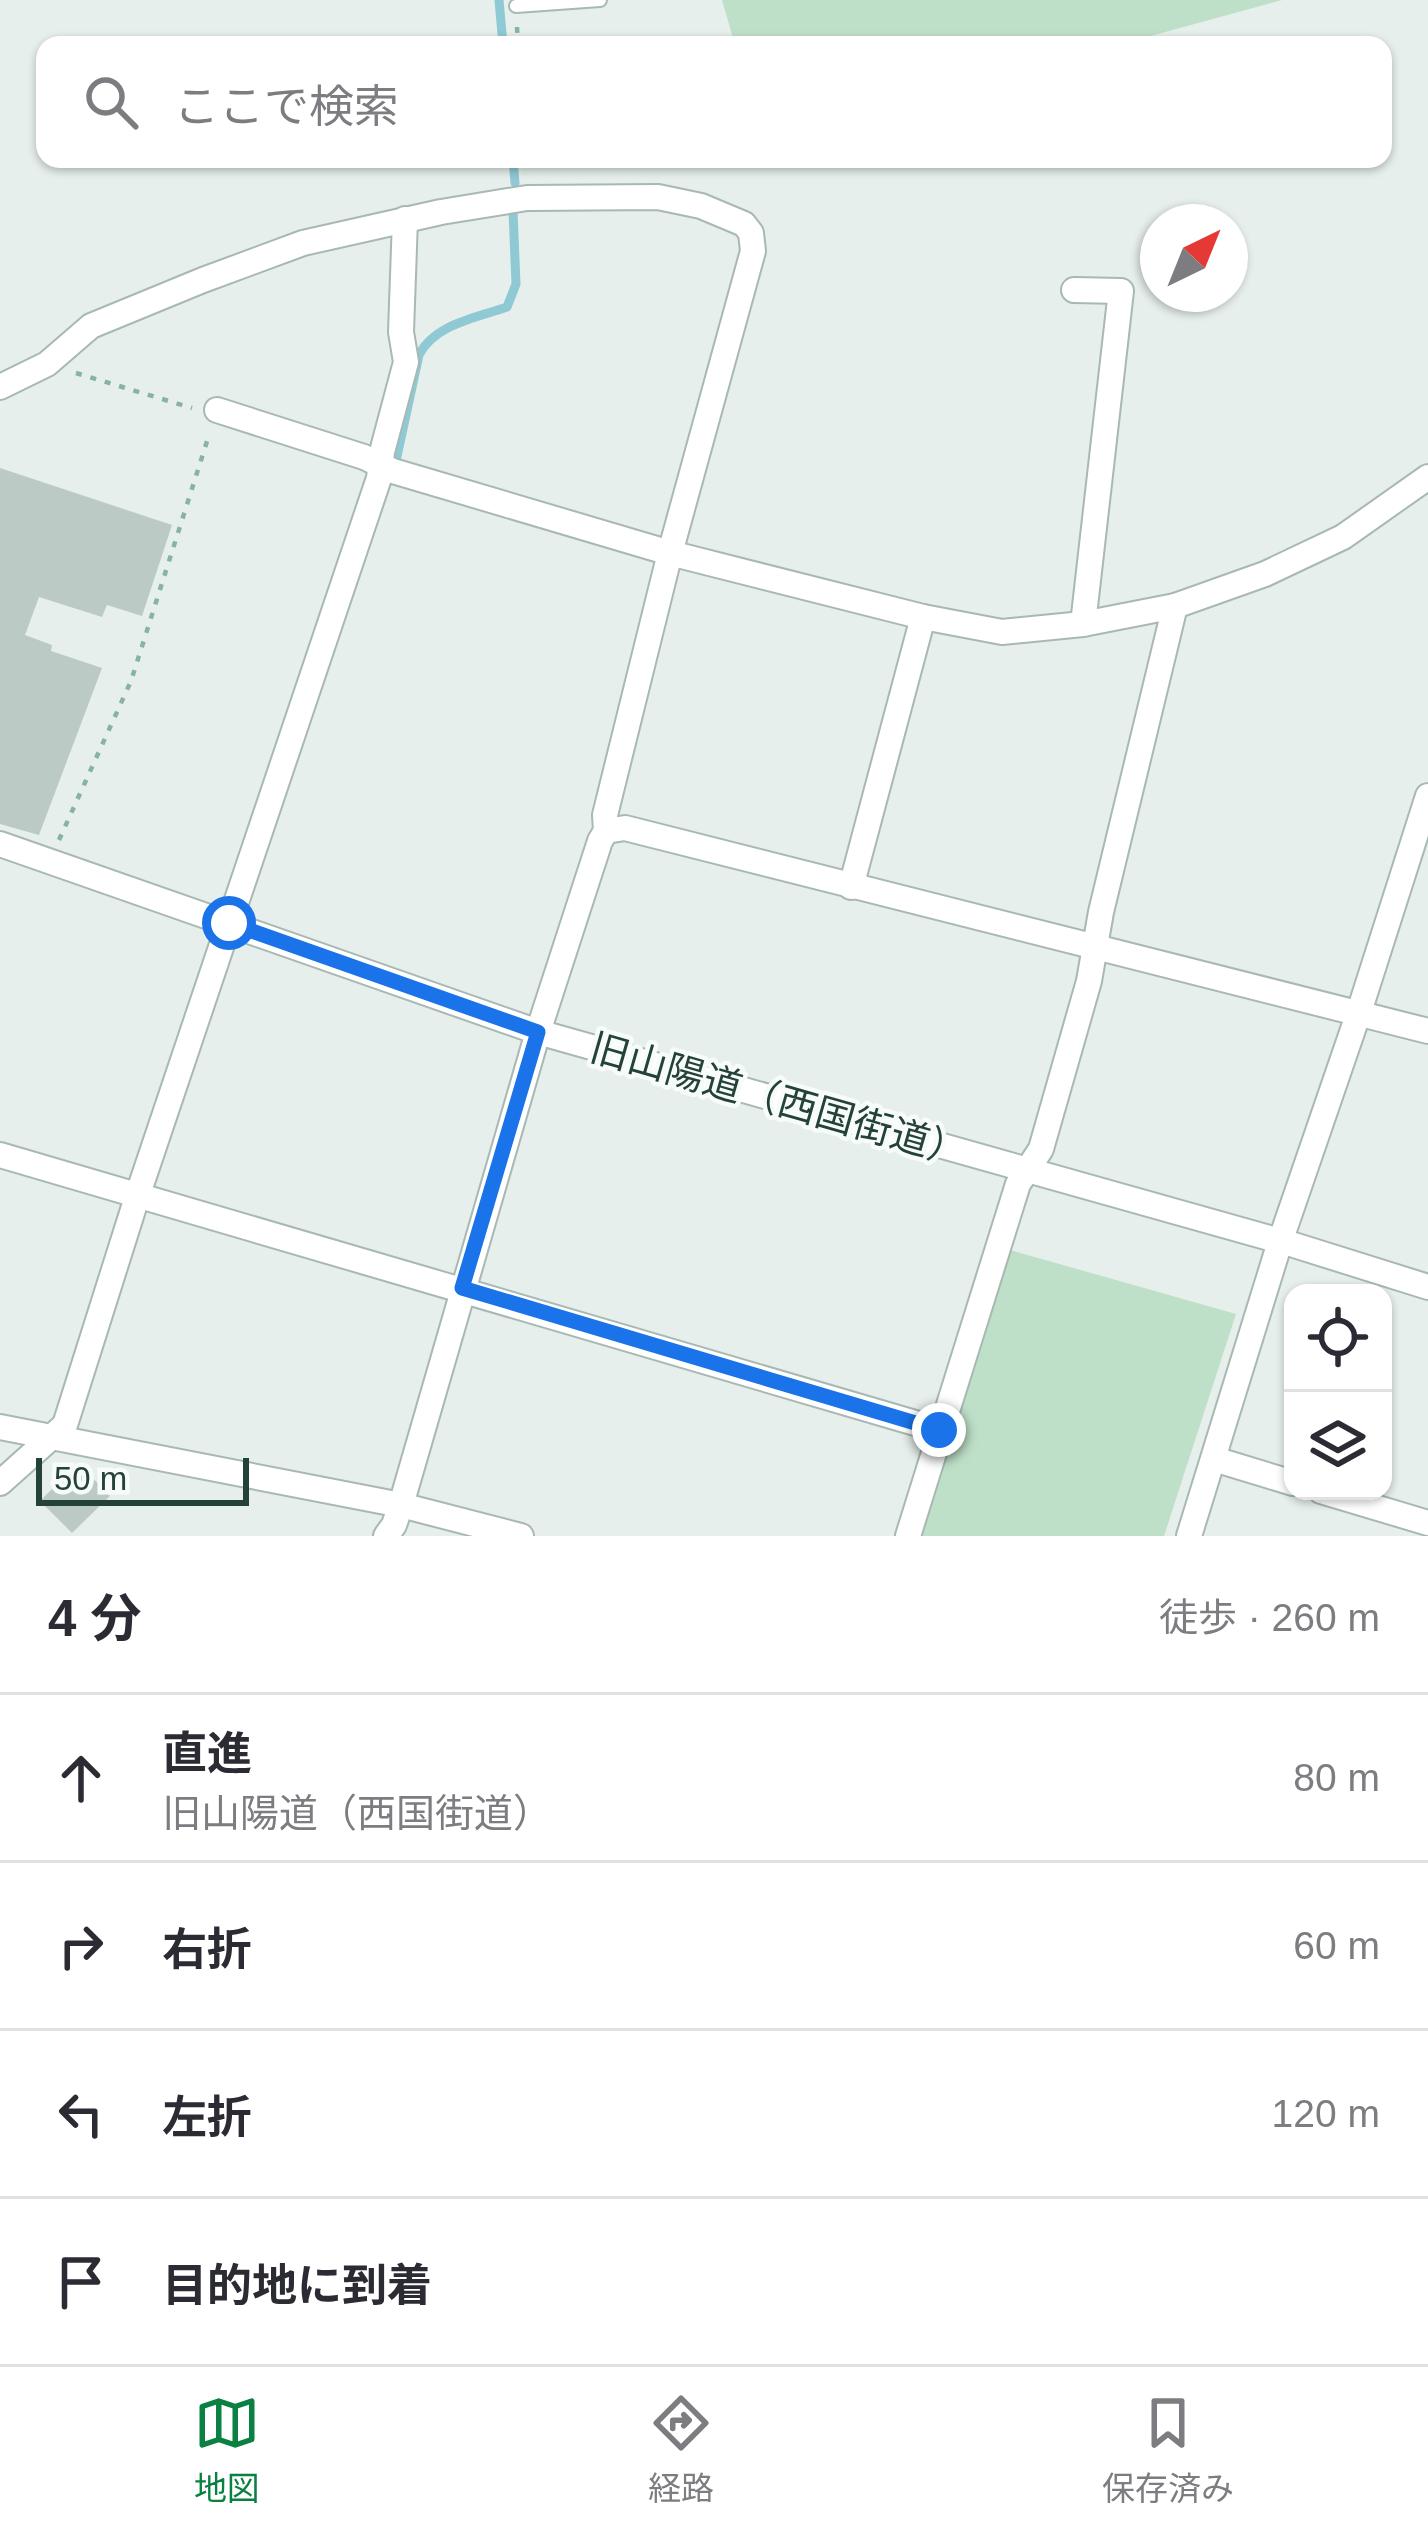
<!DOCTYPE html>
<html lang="ja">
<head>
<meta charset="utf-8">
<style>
  :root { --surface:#fff; --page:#f2f2f3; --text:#2b2b33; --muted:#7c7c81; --line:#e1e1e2; --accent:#0b8043 }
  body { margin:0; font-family:Arial,"Noto Sans JP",sans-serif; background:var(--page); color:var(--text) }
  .controls { position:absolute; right:36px; bottom:36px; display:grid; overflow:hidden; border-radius:24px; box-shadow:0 3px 9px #0004 }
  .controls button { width:108px; height:108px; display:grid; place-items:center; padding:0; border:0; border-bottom:3px solid var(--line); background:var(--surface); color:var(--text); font:60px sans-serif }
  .compass { position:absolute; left:1140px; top:204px; width:108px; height:108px; border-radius:50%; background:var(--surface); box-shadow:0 3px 9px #0004; rotate:43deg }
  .scale { position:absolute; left:36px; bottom:30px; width:213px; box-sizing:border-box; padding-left:12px; border:6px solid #24423a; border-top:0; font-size:33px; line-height:42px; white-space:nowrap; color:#24423a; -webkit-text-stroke:9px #f7fbf9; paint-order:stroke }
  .stop { position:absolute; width:36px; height:36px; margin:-27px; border:9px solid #1a73e8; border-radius:50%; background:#fff }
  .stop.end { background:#1a73e8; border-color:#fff; box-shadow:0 3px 12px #0008 }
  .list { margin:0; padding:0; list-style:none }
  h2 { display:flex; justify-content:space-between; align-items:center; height:156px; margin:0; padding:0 48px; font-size:51px }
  h2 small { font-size:39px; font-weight:400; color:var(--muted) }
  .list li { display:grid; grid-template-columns:78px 1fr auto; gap:36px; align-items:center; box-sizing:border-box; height:168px; padding:0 48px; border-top:3px solid var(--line) }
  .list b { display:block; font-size:45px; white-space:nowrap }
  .list p { margin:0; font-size:39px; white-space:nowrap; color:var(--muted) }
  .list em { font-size:39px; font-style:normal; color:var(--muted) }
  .icon { flex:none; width:66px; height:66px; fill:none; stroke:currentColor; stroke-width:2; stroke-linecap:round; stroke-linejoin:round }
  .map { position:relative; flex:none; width:1428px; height:1536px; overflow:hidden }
  .search { position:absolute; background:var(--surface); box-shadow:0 3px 9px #0004; left:36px; right:36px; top:36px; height:132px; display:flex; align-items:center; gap:30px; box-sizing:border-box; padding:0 42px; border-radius:24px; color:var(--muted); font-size:45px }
  .sheet { height:828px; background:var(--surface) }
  nav { display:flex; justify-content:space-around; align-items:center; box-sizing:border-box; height:168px; border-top:3px solid var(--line); background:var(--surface); font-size:33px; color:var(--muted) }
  nav a { display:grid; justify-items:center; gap:6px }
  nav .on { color:var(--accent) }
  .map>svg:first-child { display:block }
</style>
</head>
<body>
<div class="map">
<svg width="1428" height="1536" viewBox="0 0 1428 1536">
  <rect width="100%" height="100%" fill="#e6efeb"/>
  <g fill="#bfe0c8">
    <polygon points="722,0 1282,0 1118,45 735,45"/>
    <polygon points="1010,1250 1236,1314 1164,1536 922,1536"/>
  </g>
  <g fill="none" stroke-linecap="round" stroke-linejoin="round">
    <g stroke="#8ec9d4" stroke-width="9">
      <polyline points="499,0 503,45"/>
      <polyline points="513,159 515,183"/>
      <path d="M396 461 419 355C435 324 476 318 507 307L516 284 513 211"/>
    </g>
  </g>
  <g fill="#bbcac4">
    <polygon points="0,468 172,525 142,616 107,605 102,617 39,597 25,635 52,645 51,651 102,668 39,835 0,824"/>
    <polygon points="78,1463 110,1496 72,1533 40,1501"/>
  </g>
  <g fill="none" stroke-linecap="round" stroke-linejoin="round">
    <defs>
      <polyline id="lane" points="516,6 600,0"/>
      <g id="street">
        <polyline points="1074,290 1121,291 1083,624"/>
        <polyline points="0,387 47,364 91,326 203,280 303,243 441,212 527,198 658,197 701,206 744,224 751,233 753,251 670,553 605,815 606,831"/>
        <polyline points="217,410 364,457 393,471 670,553 923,617 1002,632 1083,624 1175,606 1265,574 1343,537 1428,477"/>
        <polyline points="0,844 538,1032 1294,1245 1428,1287"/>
        <polyline points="851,887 923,617"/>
        <polyline points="0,1155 939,1430"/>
        <polyline points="0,1427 401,1505 521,1536"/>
        <polyline points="1214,1459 1293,1483"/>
        <polyline points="0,1483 65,1425 138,1194 379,478 382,452 406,362 401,332 405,219"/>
        <polyline points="1321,1491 1428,1523"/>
        <polyline points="386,1536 394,1525 401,1505 538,1032 600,841 606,831 625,828 1428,1031"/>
        <polyline points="908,1536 1018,1184 1041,1149 1089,981 1101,912 1175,606"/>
        <polyline points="1189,1536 1280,1242 1359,1012 1428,796"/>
      </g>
    </defs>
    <use href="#lane" stroke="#a8b8b2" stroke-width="16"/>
    <use href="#street" stroke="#a8b8b2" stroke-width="28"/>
    <g stroke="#86b3a5" stroke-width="4.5" stroke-dasharray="6 9" stroke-linecap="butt">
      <polyline points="517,27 518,45"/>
      <polyline points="525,159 526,174"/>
      <polyline points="76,373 192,408"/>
      <polyline points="59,840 131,681 209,435"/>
    </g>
    <use href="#lane" stroke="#fff" stroke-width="12"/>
    <use href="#street" stroke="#fff" stroke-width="24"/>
  </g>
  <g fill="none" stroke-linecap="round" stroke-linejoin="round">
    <polyline stroke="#1a73e8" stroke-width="15" points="229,923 538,1032 462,1288 939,1430"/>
  </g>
  <g text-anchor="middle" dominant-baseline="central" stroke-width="9" stroke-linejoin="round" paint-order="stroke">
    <g font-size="39" fill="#24423a" stroke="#f7fbf9">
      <text transform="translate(779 1100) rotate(16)">旧山陽道（西国街道）</text>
    </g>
  </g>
</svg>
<div class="controls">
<button><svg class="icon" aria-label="locate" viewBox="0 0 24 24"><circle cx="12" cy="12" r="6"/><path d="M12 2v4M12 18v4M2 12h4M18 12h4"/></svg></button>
<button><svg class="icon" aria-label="layers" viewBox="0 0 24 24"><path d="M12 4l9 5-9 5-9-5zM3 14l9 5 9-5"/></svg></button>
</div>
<svg class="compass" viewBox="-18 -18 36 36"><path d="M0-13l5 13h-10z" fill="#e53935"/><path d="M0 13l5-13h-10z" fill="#7c7c81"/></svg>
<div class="scale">50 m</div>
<div class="stop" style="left:229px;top:923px"></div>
<div class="stop end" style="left:939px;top:1430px"></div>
<div class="search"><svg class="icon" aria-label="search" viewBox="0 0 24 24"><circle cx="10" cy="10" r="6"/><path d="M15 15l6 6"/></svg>ここで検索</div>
</div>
<section class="sheet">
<h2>4 分<small>徒歩 · 260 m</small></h2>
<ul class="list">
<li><svg class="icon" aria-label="ahead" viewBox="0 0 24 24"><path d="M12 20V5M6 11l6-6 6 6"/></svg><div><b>直進</b><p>旧山陽道（西国街道）</p></div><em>80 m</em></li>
<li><svg class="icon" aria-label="right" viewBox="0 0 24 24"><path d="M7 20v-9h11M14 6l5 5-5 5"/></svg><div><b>右折</b></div><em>60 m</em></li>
<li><svg class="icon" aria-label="left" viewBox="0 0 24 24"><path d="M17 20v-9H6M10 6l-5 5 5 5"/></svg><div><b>左折</b></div><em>120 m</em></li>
<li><svg class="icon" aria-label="arrive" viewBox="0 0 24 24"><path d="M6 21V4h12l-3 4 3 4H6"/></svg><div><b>目的地に到着</b></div></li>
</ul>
</section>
<nav>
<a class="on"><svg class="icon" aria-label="map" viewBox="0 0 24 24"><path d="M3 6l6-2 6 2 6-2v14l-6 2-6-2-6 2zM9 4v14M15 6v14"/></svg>地図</a>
<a><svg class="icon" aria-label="directions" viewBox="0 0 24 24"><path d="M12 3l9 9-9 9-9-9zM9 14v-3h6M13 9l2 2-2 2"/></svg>経路</a>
<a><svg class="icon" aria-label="saved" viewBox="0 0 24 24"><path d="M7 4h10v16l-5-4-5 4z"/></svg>保存済み</a>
</nav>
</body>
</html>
